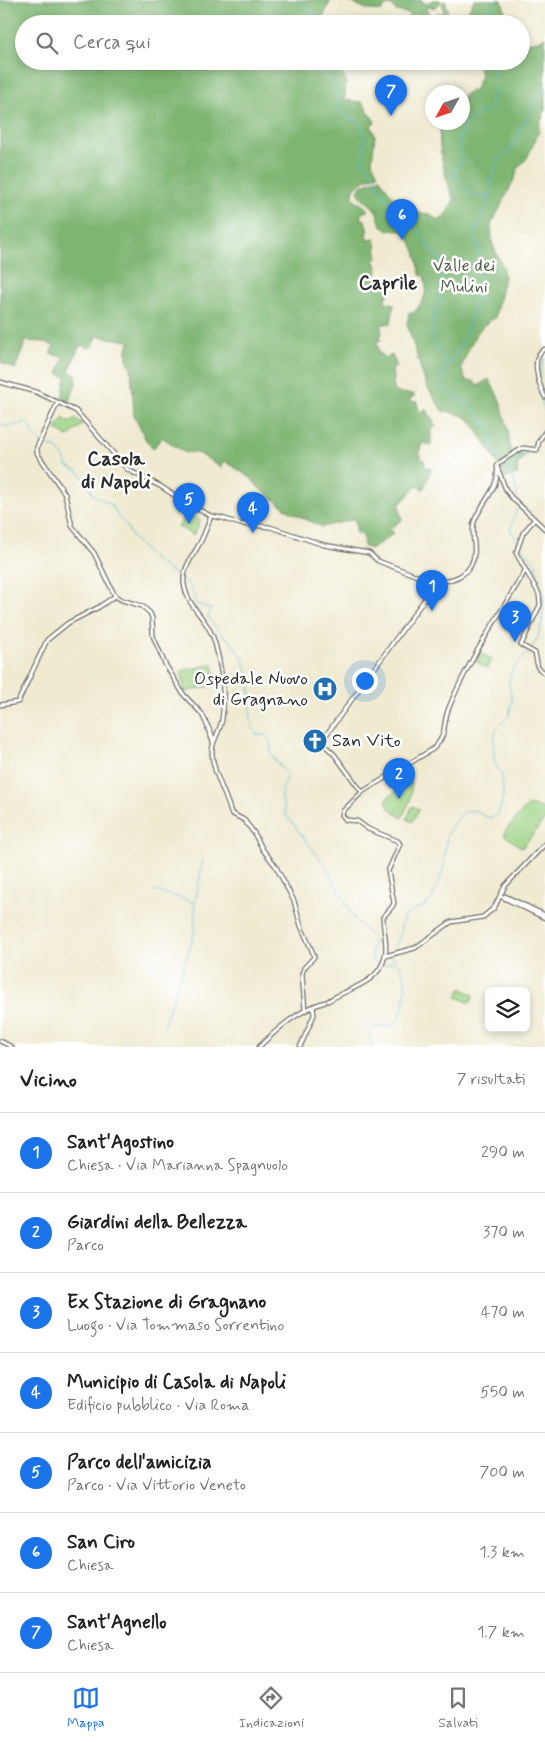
<!DOCTYPE html>
<html lang="it">
<head>
<meta charset="utf-8">
<style>
  :root { --surface:#fff; --page:#f2f2f2; --text:#222; --muted:#767676; --line:#e0e0e0; --accent:#1a73e8 }
  body { margin:0; font-family:Mynerve,sans-serif; background:var(--page); color:var(--text) }
  .controls { position:absolute; right:15px; bottom:15px; display:grid; overflow:hidden; border-radius:8px; box-shadow:0 2px 8px #0003 }
  .controls button { width:45px; height:45px; display:grid; place-items:center; padding:0; border:0; border-bottom:1px solid var(--line); background:var(--surface); color:var(--text); font:25px sans-serif }
  .compass { position:absolute; left:425px; top:85px; width:45px; height:45px; border-radius:50%; background:var(--surface); box-shadow:0 2px 8px #0003; rotate:230deg }
  .you { position:absolute; left:364px; top:680px; width:18px; height:18px; margin:-12px; border:4px solid #fff; border-radius:50%; background:#1a73e8; box-shadow:0 0 0 8px #1a73e833 }
  .badge { display:grid; place-items:center; width:32px; height:32px; border-radius:50%; background:var(--accent); color:#fff; font-size:16px; font-weight:700 }
  .pin { position:absolute; translate:-50% -41px; filter:drop-shadow(0 1px 2px #0008) }
  .pin::after { content:''; position:absolute; top:26px; width:18px; height:15px; background:inherit; clip-path:polygon(0 0,100% 0,50% 100%) }
  .list { margin:0; padding:0; list-style:none }
  h2 { display:flex; justify-content:space-between; align-items:center; height:65px; margin:0; padding:0 20px; font-size:21px }
  h2 small { font-size:16px; font-weight:400; color:var(--muted) }
  .list li { display:grid; grid-template-columns:32px 1fr auto; gap:15px; align-items:center; box-sizing:border-box; height:80px; padding:0 20px; border-top:1px solid var(--line) }
  .list b { display:block; font-size:19px; white-space:nowrap }
  .list p { margin:0; font-size:16px; white-space:nowrap; color:var(--muted) }
  .list em { font-size:16px; font-style:normal; color:var(--muted) }
  .icon { flex:none; width:28px; height:28px; fill:none; stroke:currentColor; stroke-width:2; stroke-linecap:round; stroke-linejoin:round }
  .map { position:relative; flex:none; width:545px; height:1047px; overflow:hidden }
  .search { position:absolute; background:var(--surface); box-shadow:0 2px 8px #0003; left:15px; right:15px; top:15px; height:55px; display:flex; align-items:center; gap:12px; box-sizing:border-box; padding:0 18px; border-radius:28px; color:var(--muted); font-size:19px }
  .sheet { height:625px; background:var(--surface) }
  nav { display:flex; justify-content:space-around; align-items:center; box-sizing:border-box; height:70px; border-top:1px solid var(--line); background:var(--surface); font-size:14px; color:var(--muted) }
  nav a { display:grid; justify-items:center; gap:2px }
  nav .on { color:var(--accent) }
  .map>svg:first-child { display:block }
</style>
</head>
<body>
<div class="map">
<svg width="545" height="1047" viewBox="0 0 545 1047">
  <rect width="100%" height="100%" fill="#fff"/>
  <filter id="ink" filterUnits="userSpaceOnUse"><feTurbulence type="fractalNoise" baseFrequency=".02" numOctaves="2"/><feDisplacementMap in="SourceGraphic" scale="10" xChannelSelector="R" yChannelSelector="G"/><feConvolveMatrix kernelMatrix="1 2 1 2 8 2 1 2 1" color-interpolation-filters="sRGB"/></filter>
  <filter id="wash" filterUnits="userSpaceOnUse"><feTurbulence type="fractalNoise" baseFrequency=".0096" numOctaves="4" result="noise"/><feDisplacementMap in="SourceGraphic" scale="20" xChannelSelector="R" yChannelSelector="G"/><feGaussianBlur stdDeviation="1.12" result="paint"/><feColorMatrix in="noise" values="0 0 0 0 0 0 0 0 0 0 0 0 0 0 0 0 0 1.4 0 .05"/><feComposite in="paint" operator="in"/></filter>
  <g filter="url(#wash)">
    <rect width="100%" height="100%" fill="#efead0"/>
    <g fill="#9dd384" stroke="#647f58">
      <polygon points="63,418 70,423 74,418 83,424 68,437 56,429"/>
      <polygon points="188,513 200,520 198,524 199,525 193,535 178,527"/>
      <polygon points="481,653 492,659 487,668 476,662"/>
      <polygon points="213,664 218,684 185,692 181,671"/>
      <polygon points="412,782 410,801 402,818 389,808 386,800 390,795"/>
      <polygon points="528,805 545,809 545,819 522,848 504,835 505,833 504,832"/>
      <polygon points="412,806 419,809 412,822 407,819"/>
      <polygon points="461,988 474,995 470,1003 457,997"/>
    </g>
    <g fill="#7eb572" stroke="#54704e">
      <path d="M0 0H331L323 17 315 24H24V61H331C338 70 342 71 347 83L345 85V100L362 102 375 122 371 125 375 135 372 162 378 174C367 180 351 183 353 198L369 210 360 214 363 220H365L368 231H366L367 240 375 239C377 245 376 251 378 257L374 259 377 267V272L375 275 378 284 390 280 387 288 388 296H386L385 302 394 304 391 323 381 325 382 334 380 335 381 340 377 341 379 354H382L385 358 392 355 397 366 392 368 394 390 396 391 398 393 414 394V397L410 398V401L417 402 419 412 427 410 436 427 431 428V445L422 443 419 453 421 455 420 458 425 461 424 466 432 469 423 490 417 485 399 505 402 520 389 529 394 533 372 549 364 547 363 535 356 533 355 519 322 527 289 511 259 488 252 479 225 461 221 468C211 461 197 449 185 453L162 437 153 449 146 440 134 416 131 367C125 358 126 351 129 341L97 336 93 347 89 348 80 345 69 371 77 376C77 386 70 395 70 405L63 402 62 398 66 377 58 374 64 357 50 354 54 346 44 342 26 341 15 369 2 363 0 359Z"/>
      <polygon points="345,0 422,0 426,4 433,0 440,0 441,2 436,7 431,8 428,7 426,9 430,14 429,17 434,20 438,16 436,14 438,12 440,14 444,12 442,3 445,1 448,10 443,20 443,24 411,24 407,21 410,14 396,11 393,6 386,5 382,11 369,10"/>
      <polygon points="474,0 502,0 508,24 471,24 468,11"/>
      <path d="M521 35 528 43 541 40 545 37V111L539 125V132L527 158 518 168 515 178 491 225 492 243 503 267 504 277 495 318C475 327 469 349 461 368L466 381H474L478 386 489 379 500 400 508 429 511 457 516 454 527 453 517 466 518 474 505 479 503 472 472 422 464 416 446 411 443 412 426 385 407 324 409 313H414C424 299 429 294 424 276L420 275C419 263 412 233 399 230 393 229 390 233 384 228 379 224 379 216 376 211 371 203 361 200 358 191L361 186 380 178C393 198 405 215 431 214L438 221 444 217 454 200C447 183 434 140 442 123L462 122 463 96 470 91H474L481 75 476 61H521Z"/>
    </g>
    <g fill="none" stroke-linecap="round" stroke-linejoin="round">
      <g stroke="#5abad8" stroke-width="1">
        <polyline points="298,0 311,12 313,15 310,24"/>
        <polyline points="497,0 488,10 485,18 486,21 493,20 497,22 497,24"/>
        <path d="M309 61C320 68 332 76 335 89 337 95 336 103 338 108 341 118 353 118 360 123 367 129 364 153 362 161L370 169 378 186 399 215 409 226 420 232 429 247 441 260 443 267 441 280V302L434 310 433 338 436 346 447 361"/>
        <polyline points="487,198 468,192 461,181 453,175 462,160 459,145 460,135 465,125 478,113 488,110 492,103 495,90 494,77 493,70 489,61"/>
        <polyline points="540,378 541,368 545,358"/>
        <path d="M538 383C538 394 543 402 545 412"/>
        <path d="M0 424 7 427 28 422C32 427 31 432 35 437 47 451 59 439 67 466L79 472 88 483 93 495 112 505 118 517 127 526 131 536 153 559 182 579"/>
        <polyline points="501,459 492,448 492,437 483,419 467,402 447,392 442,382 448,362 457,353 464,339 479,293 480,259 475,233 488,201 494,168 499,160 511,149 531,109 545,88"/>
        <polyline points="503,462 513,477 518,498"/>
        <polyline points="509,467 514,462 529,452 532,445 541,434 545,423"/>
        <polyline points="517,509 510,529 520,546 535,562 543,596 542,621 538,637 531,649"/>
        <path d="M185 581 192 590 196 604 211 609 208 616C218 637 241 642 247 671 248 677 250 684 250 690 252 704 247 723 257 735H265L268 737 270 742 271 755 287 774 281 795 286 815 325 865 355 920 374 939 371 955 373 962 385 965 394 961"/>
        <polyline points="153,891 174,896 195,903"/>
        <path d="M394 960C390 952 396 947 399 939 402 931 399 921 407 914 415 907 427 909 432 898 436 889 441 878 443 869 446 860 444 851 446 842 448 828 459 811 474 810 484 815 488 822 499 813L503 796 502 777 494 760V737L497 728 509 716 512 700 509 685 510 675 515 666 529 652"/>
        <polyline points="164,1025 195,932 195,903 203,860"/>
        <path d="M372 1047 369 1033C377 1020 383 1030 393 1025 406 1017 409 978 400 966 399 964 397 963 395 962"/>
      </g>
    </g>
  </g>
  <g filter="url(#ink)">
    <g fill="none" stroke-linecap="round" stroke-linejoin="round">
      <defs>
        <g id="minor">
          <path d="M545 349C529 356 539 385 545 397"/>
          <polyline points="0,382 36,392 76,411 128,470 160,486 186,503 211,516 222,518 240,524 270,527 324,545 369,553 378,561 420,577 429,585 436,583"/>
          <polyline points="58,402 37,447 37,453 65,494 72,526 94,553 115,596 122,600 142,606 150,613 152,618 153,636 165,664 184,695 202,714 214,740"/>
          <polyline points="498,469 506,490 511,497 545,529"/>
          <path d="M211 516C208 524 205 533 201 541 195 553 182 568 184 583 186 607 209 619 215 643 221 666 226 695 222 719 221 730 212 741 212 751 212 772 226 793 231 813L244 820 254 833 263 850 275 865 294 901 301 926 313 953 314 957 304 968 302 974 305 1010"/>
          <polyline points="534,520 523,533 516,553 539,594 540,605 521,645 535,653 538,668 545,673"/>
          <path d="M442 582C454 579 465 576 471 565 479 550 470 536 474 522 481 502 501 488 497 465 505 458 513 454 523 448L537 450 539 441 545 432"/>
          <polyline points="425,599 429,585 431,589 430,593 425,596"/>
          <polyline points="0,705 18,702 47,640 68,623 99,607 115,596"/>
          <polyline points="208,729 213,742"/>
          <path d="M362 792 433 749C448 734 442 727 448 710 466 664 500 614 525 571"/>
          <polyline points="500,896 545,918"/>
          <polyline points="505,896 545,915"/>
          <polyline points="385,956 415,948 451,922 483,917 494,908 505,886 545,844"/>
          <path d="M328 1001C348 988 379 984 385 956 388 945 383 929 383 917L392 907 394 903 388 871 400 844 398 841 368 829 357 821 346 820 342 815 343 811 362 792 334 754 321 742 424 600"/>
          <polyline points="0,1041 12,1047"/>
          <path d="M259 1047C278 1028 299 1010 325 1002"/>
          <polyline points="300,1047 314,1015 313,1007"/>
        </g>
      </defs>
      <use href="#minor" stroke="#706e65" stroke-width="5.5"/>
      <use href="#minor" stroke="#fff" stroke-width="3"/>
    </g>
  </g>
  <defs>
    <symbol id="hospital-disc" viewBox="-11 -11 22 22"><circle r="9.5" fill="#1f6fb2" stroke="#fff"/><path d="M-5-5h3v3.5h4V-5h3V5h-3V1.5h-4V5h-3Z" fill="#fff"/></symbol>
    <symbol id="church-disc" viewBox="-11 -11 22 22"><circle r="9.5" fill="#1f6fb2" stroke="#fff"/><path d="M-1.2-6h2.4v3.5h3.3v2.4h-3.3V6h-2.4V-.1h-3.3v-2.4h3.3Z" fill="#fff"/></symbol>
  </defs>
  <g fill-rule="evenodd">
    <use href="#hospital-disc" x="311" y="675" width="28" height="28"/>
    <use href="#church-disc" x="301" y="727" width="28" height="28"/>
  </g>
  <g text-anchor="middle" dominant-baseline="central" stroke-width="5" stroke-linejoin="round" paint-order="stroke">
    <g font-size="18" fill="#4d5d46" stroke="#fff">
      <text x="464" y="266">Valle dei<tspan x="464" dy="21">Mulini</tspan></text>
    </g>
    <g font-size="18" fill="#2b2b2b" stroke="#fff" text-anchor="end">
      <text x="308" y="679">Ospedale Nuovo<tspan x="308" dy="21">di Gragnano</tspan></text>
      <text x="332" y="741" text-anchor="start">San Vito</text>
    </g>
    <g font-size="19" font-weight="bold" fill="#2b2b2b" stroke="#fff">
      <text x="388" y="283">Caprile</text>
    </g>
    <g font-size="20" font-weight="bold" fill="#2b2b2b" stroke="#fff">
      <text x="116" y="459">Casola<tspan x="116" dy="23">di Napoli</tspan></text>
    </g>
  </g>
</svg>
<div class="controls">
<button><svg class="icon" aria-label="layers" viewBox="0 0 24 24"><path d="M12 4l9 5-9 5-9-5zM3 14l9 5 9-5"/></svg></button>
</div>
<svg class="compass" viewBox="-18 -18 36 36"><path d="M0-13l5 13h-10z" fill="#e53935"/><path d="M0 13l5-13h-10z" fill="#767676"/></svg>
<div class="you"></div>
<div class="pin badge" style="left:432px;top:611px">1</div>
<div class="pin badge" style="left:399px;top:799px">2</div>
<div class="pin badge" style="left:515px;top:642px">3</div>
<div class="pin badge" style="left:253px;top:533px">4</div>
<div class="pin badge" style="left:189px;top:524px">5</div>
<div class="pin badge" style="left:402px;top:240px">6</div>
<div class="pin badge" style="left:391px;top:116px">7</div>
<div class="search"><svg class="icon" aria-label="search" viewBox="0 0 24 24"><circle cx="10" cy="10" r="6"/><path d="M15 15l6 6"/></svg>Cerca qui</div>
</div>
<section class="sheet">
<h2>Vicino<small>7 risultati</small></h2>
<ul class="list">
<li><span class="badge">1</span><div><b>Sant'Agostino</b><p>Chiesa · Via Marianna Spagnuolo</p></div><em>290 m</em></li>
<li><span class="badge">2</span><div><b>Giardini della Bellezza</b><p>Parco</p></div><em>370 m</em></li>
<li><span class="badge">3</span><div><b>Ex Stazione di Gragnano</b><p>Luogo · Via Tommaso Sorrentino</p></div><em>470 m</em></li>
<li><span class="badge">4</span><div><b>Municipio di Casola di Napoli</b><p>Edificio pubblico · Via Roma</p></div><em>550 m</em></li>
<li><span class="badge">5</span><div><b>Parco dell'amicizia</b><p>Parco · Via Vittorio Veneto</p></div><em>700 m</em></li>
<li><span class="badge">6</span><div><b>San Ciro</b><p>Chiesa</p></div><em>1.3 km</em></li>
<li><span class="badge">7</span><div><b>Sant'Agnello</b><p>Chiesa</p></div><em>1.7 km</em></li>
</ul>
</section>
<nav>
<a class="on"><svg class="icon" aria-label="map" viewBox="0 0 24 24"><path d="M3 6l6-2 6 2 6-2v14l-6 2-6-2-6 2zM9 4v14M15 6v14"/></svg>Mappa</a>
<a><svg class="icon" aria-label="directions" viewBox="0 0 24 24"><path d="M12 3l9 9-9 9-9-9zM9 14v-3h6M13 9l2 2-2 2"/></svg>Indicazioni</a>
<a><svg class="icon" aria-label="saved" viewBox="0 0 24 24"><path d="M7 4h10v16l-5-4-5 4z"/></svg>Salvati</a>
</nav>
</body>
</html>
